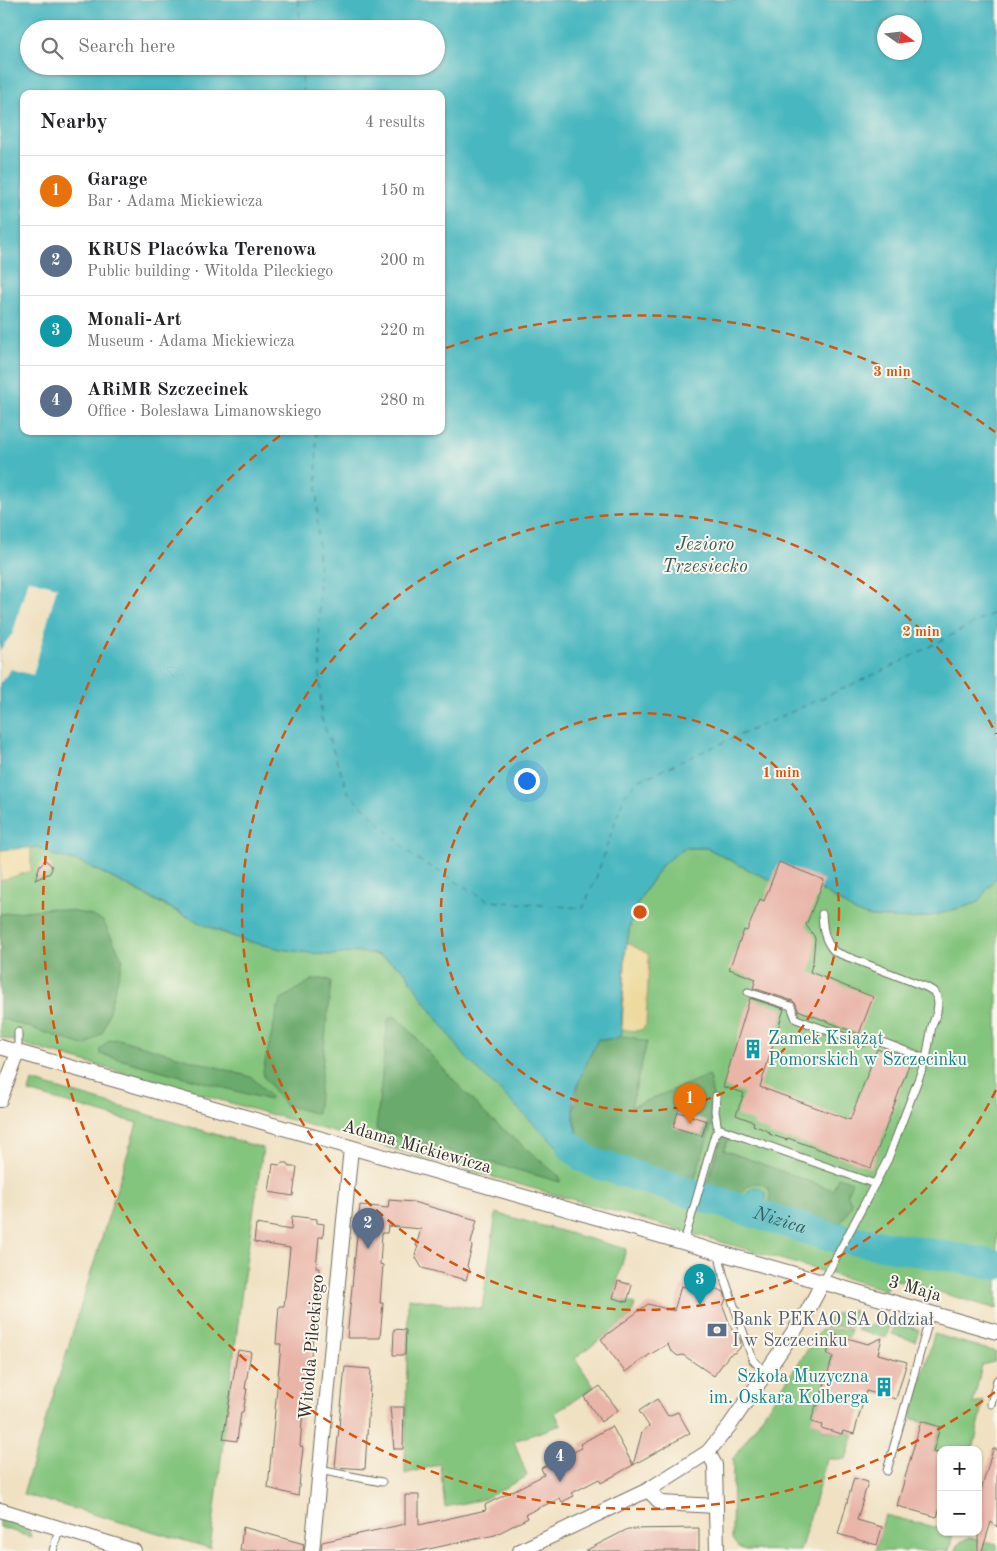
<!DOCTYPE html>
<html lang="en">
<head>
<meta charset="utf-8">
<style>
  :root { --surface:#fff; --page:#f2f2f2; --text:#202124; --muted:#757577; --line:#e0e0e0; --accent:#7c3aed }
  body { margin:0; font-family:"Old Standard TT",serif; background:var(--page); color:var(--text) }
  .controls { position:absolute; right:15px; bottom:15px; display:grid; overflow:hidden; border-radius:10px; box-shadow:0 1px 4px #0004 }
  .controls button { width:45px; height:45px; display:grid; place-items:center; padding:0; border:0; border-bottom:1px solid var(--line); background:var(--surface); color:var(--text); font:25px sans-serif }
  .compass { position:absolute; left:877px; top:15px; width:45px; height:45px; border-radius:50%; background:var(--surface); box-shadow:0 1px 4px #0004; rotate:104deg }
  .you { position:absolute; left:526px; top:780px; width:18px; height:18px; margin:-12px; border:4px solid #fff; border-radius:50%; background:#1a73e8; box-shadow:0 0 0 8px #1a73e833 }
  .badge { display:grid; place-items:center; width:32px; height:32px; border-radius:50%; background:var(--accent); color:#fff; font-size:16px; font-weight:700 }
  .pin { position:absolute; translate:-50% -41px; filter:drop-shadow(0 1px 2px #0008) }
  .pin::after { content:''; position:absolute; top:26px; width:18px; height:15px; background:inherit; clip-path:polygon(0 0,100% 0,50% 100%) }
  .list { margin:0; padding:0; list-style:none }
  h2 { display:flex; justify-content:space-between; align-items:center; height:65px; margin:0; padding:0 20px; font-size:21px }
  h2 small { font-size:16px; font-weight:400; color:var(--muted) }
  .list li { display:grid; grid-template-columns:32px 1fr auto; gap:15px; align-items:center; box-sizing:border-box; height:70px; padding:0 20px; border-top:1px solid var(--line) }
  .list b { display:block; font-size:19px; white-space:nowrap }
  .list p { margin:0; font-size:16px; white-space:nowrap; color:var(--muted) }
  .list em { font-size:16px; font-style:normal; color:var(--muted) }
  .icon { flex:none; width:28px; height:28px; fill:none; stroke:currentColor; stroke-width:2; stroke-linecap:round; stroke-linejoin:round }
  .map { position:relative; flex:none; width:997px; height:1551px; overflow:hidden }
  .search { position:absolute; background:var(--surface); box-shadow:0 1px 4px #0004; left:20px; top:20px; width:425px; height:55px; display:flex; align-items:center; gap:12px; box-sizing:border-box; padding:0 18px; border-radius:28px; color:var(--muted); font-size:19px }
  .panel { position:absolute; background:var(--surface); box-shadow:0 1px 4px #0004; left:20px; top:90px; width:425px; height:345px; border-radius:10px }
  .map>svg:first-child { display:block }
</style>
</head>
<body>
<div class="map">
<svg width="997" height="1551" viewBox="0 0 997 1551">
  <rect width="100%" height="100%" fill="#fbf7ec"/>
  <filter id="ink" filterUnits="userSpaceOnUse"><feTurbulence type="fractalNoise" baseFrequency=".02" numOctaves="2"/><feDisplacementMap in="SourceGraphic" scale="10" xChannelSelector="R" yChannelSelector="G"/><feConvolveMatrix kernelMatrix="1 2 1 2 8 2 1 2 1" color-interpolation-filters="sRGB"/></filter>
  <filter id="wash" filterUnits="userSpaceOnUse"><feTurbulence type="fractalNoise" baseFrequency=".0096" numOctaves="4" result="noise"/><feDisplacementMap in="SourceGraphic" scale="20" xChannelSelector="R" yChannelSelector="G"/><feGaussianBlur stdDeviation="1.12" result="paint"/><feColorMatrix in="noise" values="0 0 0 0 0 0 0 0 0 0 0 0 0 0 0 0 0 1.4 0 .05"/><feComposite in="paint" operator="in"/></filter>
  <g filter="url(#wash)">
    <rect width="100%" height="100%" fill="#f0e1c3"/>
    <g fill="#84c57e" stroke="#587854">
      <polygon points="31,846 38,847 50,854 85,864 179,913 218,931 243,940 281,949 326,955 359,952 370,953 384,958 400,967 410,976 410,979 426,1003 565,1153 579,1141 573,1112 622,1032 625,954 632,915 644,892 662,865 684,848 707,848 755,873 786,886 821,890 857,913 872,917 912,919 935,915 977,903 997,876 997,1309 890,1278 886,1290 670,1227 50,1052 0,1037 0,850"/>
      <polygon points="32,1081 263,1148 243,1282 210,1548 23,1494 137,1123 29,1092"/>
      <polygon points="496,1213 626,1249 613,1298 635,1304 631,1317 575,1358 594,1387 555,1413 561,1425 514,1441 527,1476 484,1499 445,1507 440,1464 405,1474 408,1298 482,1309"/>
      <polygon points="848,1310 855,1311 852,1326 823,1327 835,1314"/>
      <polygon points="890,1321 891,1321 886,1338 856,1330 857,1328"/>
      <polygon points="895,1323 919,1330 915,1341 892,1334"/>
      <polygon points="851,1329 848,1338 833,1334 831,1339 829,1338 826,1349 828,1350 827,1354 833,1356 818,1406 812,1422 822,1425 821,1429 842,1434 843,1431 854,1434 846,1459 827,1459 800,1551 746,1550 738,1547 732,1539 733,1459 821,1330"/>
      <polygon points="934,1334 996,1352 994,1362 982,1365 973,1404 984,1401 973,1450 941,1450 941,1454 933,1452 940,1427 911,1418"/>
      <polygon points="885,1515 938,1528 941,1528 941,1532 953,1533 949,1551 875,1551"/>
      <path d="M0 1518C12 1522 29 1523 31 1537L0 1527Z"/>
      <polygon points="969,1538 997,1544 997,1551 955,1551 957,1545"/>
    </g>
    <g fill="#6baa6d" stroke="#4b6a4c">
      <polygon points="52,908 88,914 103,921 123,960 103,1032 86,1046 0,1018 0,914"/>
      <polygon points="321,979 329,980 331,983 317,1114 285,1105 264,1077 263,1071 278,1007 282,999 312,980"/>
      <polygon points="391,1016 396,1017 404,1024 436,1061 485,1114 560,1177 560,1182 376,1130 388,1020"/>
      <polygon points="620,1036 631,1037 647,1042 631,1107 709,1075 713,1097 714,1117 692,1187 593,1155 583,1147 579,1141 573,1112 580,1076 598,1039 615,1039"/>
      <polygon points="118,1039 251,1077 256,1081 270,1097 269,1100 100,1054 100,1049 109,1040"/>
      <path d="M722 1136 729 1137 724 1150 833 1190 838 1177 852 1182 847 1194 852 1204 837 1230 768 1210C769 1205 771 1198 770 1193 768 1183 754 1180 747 1187 743 1190 741 1197 739 1201L705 1191Z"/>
    </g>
    <g fill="#eeda9e" stroke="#8c8264">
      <polygon points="31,846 31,871 0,881 0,850"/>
      <path d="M626 942 648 954 649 958 646 1025C641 1034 630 1030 622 1029Z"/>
    </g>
    <g fill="#48b7c0" stroke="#3a7176" fill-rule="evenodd">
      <path d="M0 0H997V876L977 903 935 915 912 919 872 917 857 913 821 890 786 886 755 873 707 848H684L662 865 644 892 632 914 625 954 621 1035 615 1039H598C588 1059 571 1091 573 1113 574 1122 577 1132 579 1141L565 1154 466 1058 426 1003 410 979 407 973 400 967 384 958 376 954 359 952 332 955 301 952 281 949 243 940 202 924 85 864 50 854 38 847 0 850ZM884 22H914V52H884ZM29 29H436V66H29ZM24 94H441V431H24Z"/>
      <polygon points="754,1187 760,1188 766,1194 765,1217 738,1208 750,1189"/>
    </g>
    <polygon fill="#f0e1c3" points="28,579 57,587 33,675 11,669 0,683 0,650 13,633"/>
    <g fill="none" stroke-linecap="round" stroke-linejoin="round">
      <path stroke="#48b7c0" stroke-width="30" id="s1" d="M572 1147 584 1158 597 1164 828 1236 997 1265"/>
      <g stroke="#355c5f" stroke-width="1" stroke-dasharray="6 5" stroke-linecap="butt">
        <polyline points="298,0 301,29"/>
        <polyline points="302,66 303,94"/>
        <polyline points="316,431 321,717 348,792 414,857 489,901 583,908 596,878 624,796 638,781 891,667 997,611"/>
      </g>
    </g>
    <g id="blocks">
      <g fill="#e9b5a9">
        <polygon points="45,860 51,865 52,869 50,873 35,880 40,865"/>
        <polygon points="779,862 824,880 806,925 814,936 815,939 813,961 810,972 873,997 859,1034 798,1010 796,1004 793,1001 753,988 756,979 729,969 744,930 747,931 760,899 764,901"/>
        <polygon points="750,998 784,1009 760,1087 850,1120 877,1049 910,1062 871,1168 796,1141 788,1138 787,1140 769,1134 770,1132 753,1125 754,1122 736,1115 744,1093 723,1087"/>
        <polygon points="678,1112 707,1121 702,1136 673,1127"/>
        <polygon points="283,1163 288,1163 290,1167 297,1167 293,1196 269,1192 273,1164 279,1165"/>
        <polygon points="389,1200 413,1202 477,1220 471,1243 472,1247 467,1266 469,1270 466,1280 422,1268 415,1256 418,1246 416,1246 421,1229 388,1226 387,1233 382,1233 380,1264 383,1265 380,1303 383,1303 380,1338 347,1338 360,1205 388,1208"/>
        <polygon points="292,1216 317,1219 317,1223 324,1224 323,1237 319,1237 316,1268 320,1268 309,1375 306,1374 300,1446 303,1447 298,1496 268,1488 281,1344 276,1344 279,1306 284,1306 290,1248 254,1242 256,1224 291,1230"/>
        <polygon points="618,1281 632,1285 627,1302 613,1298"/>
        <polygon points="681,1286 709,1292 717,1289 724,1292 726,1299 723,1306 733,1333 740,1339 741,1342 740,1348 736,1352 729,1355 714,1376 683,1355 678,1356 670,1350 668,1344 649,1355 625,1372 601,1339 648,1304 674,1311"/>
        <polygon points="394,1329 406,1330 405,1355 393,1355"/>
        <polygon points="833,1334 868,1344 882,1338 878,1354 907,1362 896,1399 866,1391 854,1434 843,1431 842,1434 821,1428 822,1425 811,1422 816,1405 818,1406 833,1356 827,1354"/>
        <polygon points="238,1350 251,1352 245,1389 247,1389 243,1412 241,1412 237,1441 223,1439"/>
        <polygon points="345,1367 371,1369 365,1469 335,1467"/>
        <polygon points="600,1386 618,1410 601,1422 584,1397"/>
        <polygon points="657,1399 668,1416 678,1412 690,1433 601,1483 599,1479 572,1493 574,1496 562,1502 560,1498 526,1514 528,1518 495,1535 419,1551 321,1551 322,1542 405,1524 405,1495 419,1495 419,1525 486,1510 485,1505 544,1475 541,1468 582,1448 580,1444 612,1426 633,1465 642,1432 649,1426 639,1411"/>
        <polygon points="390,1407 404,1407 403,1449 394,1449"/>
        <polygon points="921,1421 940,1427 933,1452 941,1454 941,1504 937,1517 897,1506"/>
        <polygon points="993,1449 997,1449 997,1527 991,1522 982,1551 978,1551 978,1501"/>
        <polygon points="854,1478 868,1482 857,1520 882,1527 877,1545 838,1534"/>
        <polygon points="243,1527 304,1544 303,1551 240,1551"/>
        <polygon points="699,1528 699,1551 585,1551 628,1529"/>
      </g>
    </g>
  </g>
  <g filter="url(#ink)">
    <use href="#blocks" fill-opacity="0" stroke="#706b60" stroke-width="1"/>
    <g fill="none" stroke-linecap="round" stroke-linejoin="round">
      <defs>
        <g id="lane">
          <path d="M822 914C823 929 824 941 835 952L926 987 933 991 937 997 938 1004 937 1012 932 1026 926 1059 888 1159 823 1282"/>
          <polyline points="748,992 791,1006 796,1019 861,1043 872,1038 926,1059"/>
          <polyline points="18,1053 18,1032"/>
          <polyline points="716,1096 715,1111 718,1131"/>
          <polyline points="684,1242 715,1134 718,1131 721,1129 875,1184"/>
          <polyline points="718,1252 724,1277 753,1360 760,1367 767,1371"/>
          <polyline points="991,1404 997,1380"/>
          <polyline points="319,1470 382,1482"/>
          <polyline points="887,1471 931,1313"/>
          <polyline points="53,1551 59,1528"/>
        </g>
        <g id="street">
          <polyline points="0,1047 997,1332"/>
          <polyline points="0,1100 18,1053"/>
          <polyline points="708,1452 715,1465 717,1551"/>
          <polyline points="648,1490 661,1503 716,1506"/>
          <polyline points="0,1510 134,1551"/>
          <polyline points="312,1551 351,1148"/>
          <polyline points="520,1551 648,1490 708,1452 730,1425 767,1371 807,1312 823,1282"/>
        </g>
      </defs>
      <use href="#lane" stroke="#706b60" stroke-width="9"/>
      <use href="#street" stroke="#706b60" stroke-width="16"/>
      <use href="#lane" stroke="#fff" stroke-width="7"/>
      <use href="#street" stroke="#fff" stroke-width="14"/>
    </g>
  </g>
  <g fill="none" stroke="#d5540f" stroke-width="2.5" stroke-dasharray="9 6">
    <circle cx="640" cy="912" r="199"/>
    <path d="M996 1090A398 398 0 1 1 996 734"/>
    <path d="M995 1392A597 597 0 1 1 285 432M446 348A597 597 0 0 1 995 432"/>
  </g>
  <defs>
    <symbol id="building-bare" viewBox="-9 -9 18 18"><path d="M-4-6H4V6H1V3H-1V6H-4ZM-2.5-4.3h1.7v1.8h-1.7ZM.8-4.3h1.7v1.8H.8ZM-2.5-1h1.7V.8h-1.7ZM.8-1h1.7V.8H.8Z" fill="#0f9aa8" stroke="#fbf7ec" stroke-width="2.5" paint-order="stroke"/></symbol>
    <symbol id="bank-bare" viewBox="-9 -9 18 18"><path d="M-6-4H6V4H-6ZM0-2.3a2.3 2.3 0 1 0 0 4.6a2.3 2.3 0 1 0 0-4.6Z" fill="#5c6f8a" stroke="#fbf7ec" stroke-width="2.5" paint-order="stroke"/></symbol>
  </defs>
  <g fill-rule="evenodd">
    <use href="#building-bare" x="739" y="1035" width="28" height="28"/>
    <use href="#bank-bare" x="703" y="1316" width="28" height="28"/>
    <use href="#building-bare" x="870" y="1373" width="28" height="28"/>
  </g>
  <g text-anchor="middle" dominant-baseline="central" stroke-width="4" stroke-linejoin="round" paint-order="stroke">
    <g font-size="18" fill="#0d838f" stroke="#fbf7ec" text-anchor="start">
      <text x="768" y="1039">Zamek Książąt<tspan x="768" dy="21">Pomorskich w Szczecinku</tspan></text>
      <text x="869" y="1377" text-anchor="end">Szkoła Muzyczna<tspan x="869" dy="21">im. Oskara Kolberga</tspan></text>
    </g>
    <g font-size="18" fill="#2b2b2b" stroke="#fbf7ec">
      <text transform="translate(417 1147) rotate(16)">Adama Mickiewicza</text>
      <text transform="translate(915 1289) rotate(16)">3 Maja</text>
      <text transform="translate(312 1347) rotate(-85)">Witolda Pileckiego</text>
    </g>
    <g font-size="18" fill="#4e5e75" stroke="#fbf7ec" text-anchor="start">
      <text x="732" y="1320">Bank PEKAO SA Oddział<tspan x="732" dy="21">I w Szczecinku</tspan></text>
    </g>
    <g font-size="19" font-style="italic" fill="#355c5f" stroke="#fbf7ec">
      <text x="705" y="545">Jezioro<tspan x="705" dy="22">Trzesiecko</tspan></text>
      <text stroke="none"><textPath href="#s1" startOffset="222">Nizica</textPath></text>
    </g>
  </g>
  <circle cx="640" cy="912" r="8" fill="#d5540f" stroke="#fbf7ec" stroke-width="2.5"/>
  <g font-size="15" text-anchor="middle" font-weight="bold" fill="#d5540f" stroke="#fbf7ec" stroke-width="4" stroke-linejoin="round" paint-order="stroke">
    <text x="892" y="376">3 min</text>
    <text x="921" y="636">2 min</text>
    <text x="781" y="777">1 min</text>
  </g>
</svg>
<div class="controls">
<button>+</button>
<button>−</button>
</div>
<svg class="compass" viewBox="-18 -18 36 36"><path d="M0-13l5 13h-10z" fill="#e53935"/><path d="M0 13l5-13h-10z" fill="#757577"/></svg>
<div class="you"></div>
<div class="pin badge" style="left:690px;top:1124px;background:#e8710a">1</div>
<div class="pin badge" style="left:368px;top:1249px;background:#5c6f8a">2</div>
<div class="pin badge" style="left:700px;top:1305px;background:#0f9aa8">3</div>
<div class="pin badge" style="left:560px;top:1482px;background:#5c6f8a">4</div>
<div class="search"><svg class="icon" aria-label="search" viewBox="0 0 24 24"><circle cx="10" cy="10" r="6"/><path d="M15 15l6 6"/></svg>Search here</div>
<section class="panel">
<h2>Nearby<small>4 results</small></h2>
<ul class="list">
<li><span class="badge" style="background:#e8710a">1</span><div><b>Garage</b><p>Bar · Adama Mickiewicza</p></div><em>150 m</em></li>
<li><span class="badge" style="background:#5c6f8a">2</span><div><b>KRUS Placówka Terenowa</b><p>Public building · Witolda Pileckiego</p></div><em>200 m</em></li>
<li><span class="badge" style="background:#0f9aa8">3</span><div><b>Monali-Art</b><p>Museum · Adama Mickiewicza</p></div><em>220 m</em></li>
<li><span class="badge" style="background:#5c6f8a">4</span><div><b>ARiMR Szczecinek</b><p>Office · Bolesława Limanowskiego</p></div><em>280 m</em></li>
</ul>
</section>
</div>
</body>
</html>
